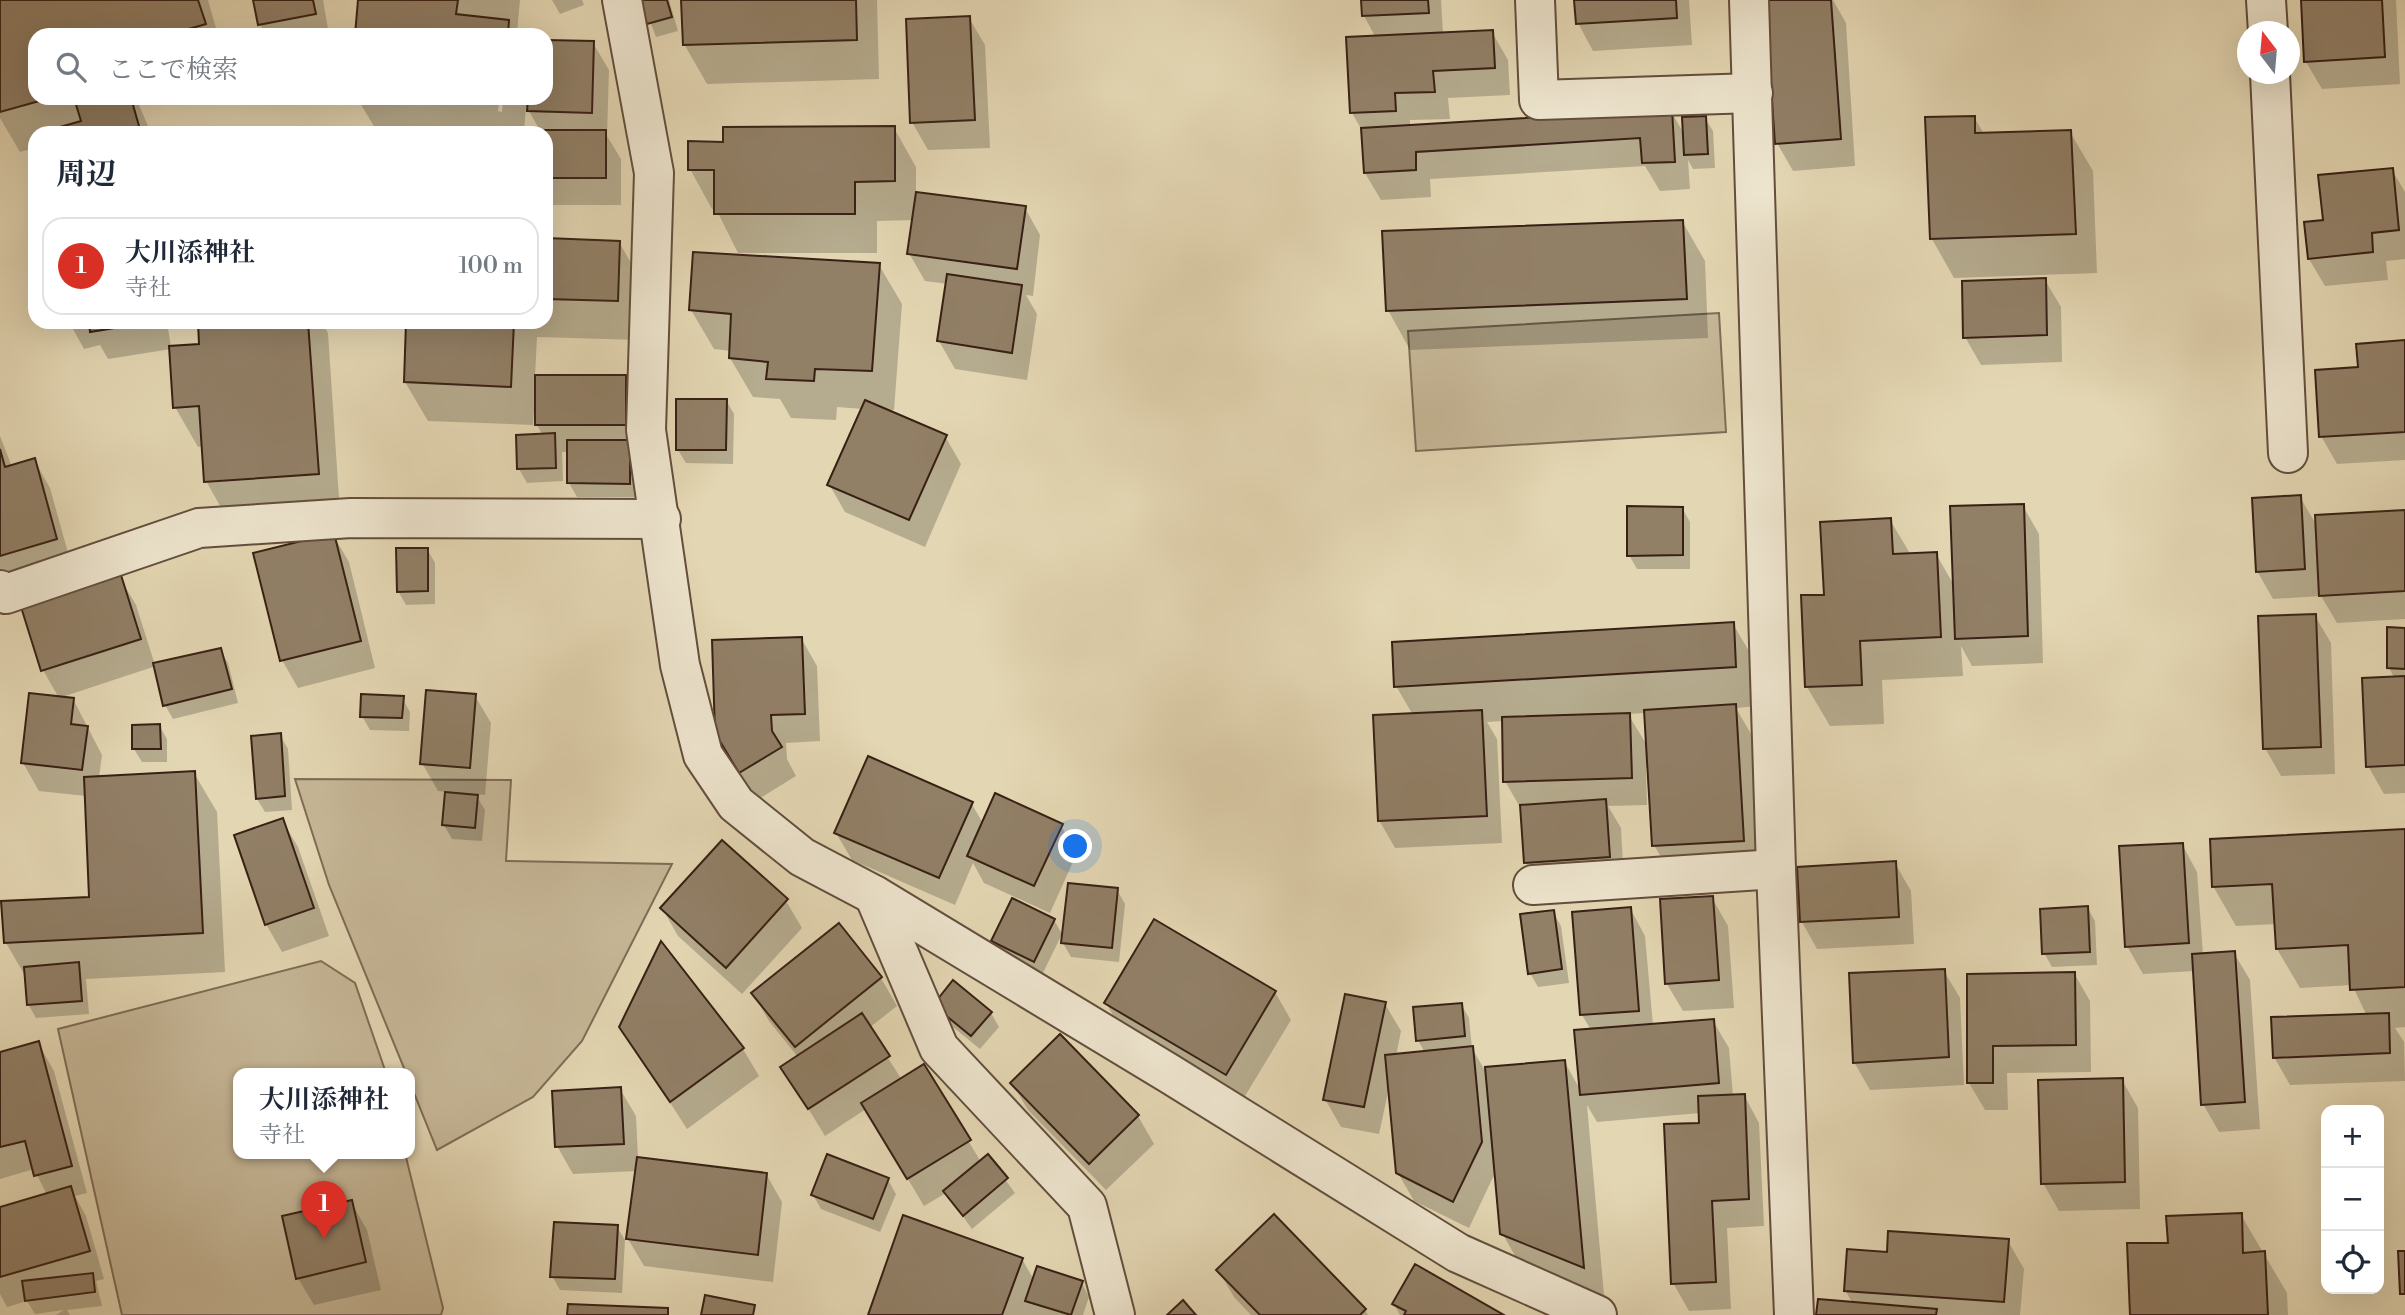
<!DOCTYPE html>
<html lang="ja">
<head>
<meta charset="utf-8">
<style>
  :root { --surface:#fff; --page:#f6f6f7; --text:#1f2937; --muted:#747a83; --line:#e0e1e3; --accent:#d93025 }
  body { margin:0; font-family:"Libre Bodoni","Noto Serif JP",serif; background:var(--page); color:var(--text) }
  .controls { position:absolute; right:21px; bottom:21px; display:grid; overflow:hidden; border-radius:14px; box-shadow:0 7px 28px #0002 }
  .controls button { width:63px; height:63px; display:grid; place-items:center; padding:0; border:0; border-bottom:2px solid var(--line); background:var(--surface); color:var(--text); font:35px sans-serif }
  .compass { position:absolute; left:2237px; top:21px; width:63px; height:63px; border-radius:50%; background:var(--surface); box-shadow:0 7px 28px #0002; rotate:344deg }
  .you { position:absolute; left:1076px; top:847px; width:24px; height:24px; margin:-18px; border:5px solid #fff; border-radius:50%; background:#1a73e8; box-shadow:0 0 0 10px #1a73e833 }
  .badge { display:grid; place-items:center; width:46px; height:46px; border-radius:50%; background:var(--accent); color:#fff; font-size:23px; font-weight:700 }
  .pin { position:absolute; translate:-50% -58px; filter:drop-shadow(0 2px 4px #0008) }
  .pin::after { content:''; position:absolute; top:37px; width:24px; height:21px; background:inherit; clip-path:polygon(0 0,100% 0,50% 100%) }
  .popup { position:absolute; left:233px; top:1068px; width:182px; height:91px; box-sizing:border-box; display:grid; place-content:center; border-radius:14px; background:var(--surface); filter:drop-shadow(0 2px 5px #0005); font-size:23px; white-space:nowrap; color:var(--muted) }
  .popup b { font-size:26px; color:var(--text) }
  .popup::after { content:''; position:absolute; left:50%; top:100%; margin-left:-14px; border:14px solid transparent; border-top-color:var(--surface) }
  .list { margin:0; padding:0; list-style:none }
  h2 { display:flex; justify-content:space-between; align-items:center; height:91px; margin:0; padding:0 28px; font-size:30px }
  h2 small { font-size:23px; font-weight:400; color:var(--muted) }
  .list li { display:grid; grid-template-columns:46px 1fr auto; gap:21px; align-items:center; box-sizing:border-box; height:98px; margin:0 14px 14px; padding:0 14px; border:2px solid var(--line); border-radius:21px }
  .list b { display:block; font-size:26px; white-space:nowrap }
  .list p { margin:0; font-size:23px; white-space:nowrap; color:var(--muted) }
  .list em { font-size:23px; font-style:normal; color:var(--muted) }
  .icon { flex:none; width:38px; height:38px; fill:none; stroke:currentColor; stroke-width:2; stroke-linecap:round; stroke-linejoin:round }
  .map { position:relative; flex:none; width:2405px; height:1315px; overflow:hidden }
  .search { position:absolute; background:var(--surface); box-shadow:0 7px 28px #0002; left:28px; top:28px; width:525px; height:77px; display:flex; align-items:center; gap:18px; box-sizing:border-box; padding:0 24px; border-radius:21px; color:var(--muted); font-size:26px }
  .panel { position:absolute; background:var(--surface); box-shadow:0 7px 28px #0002; left:28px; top:126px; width:525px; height:203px; border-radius:21px }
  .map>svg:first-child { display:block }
</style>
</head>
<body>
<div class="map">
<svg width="2405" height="1315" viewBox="0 0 2405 1315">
  <rect width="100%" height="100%" fill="#e3d6b2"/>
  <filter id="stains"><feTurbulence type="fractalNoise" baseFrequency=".00286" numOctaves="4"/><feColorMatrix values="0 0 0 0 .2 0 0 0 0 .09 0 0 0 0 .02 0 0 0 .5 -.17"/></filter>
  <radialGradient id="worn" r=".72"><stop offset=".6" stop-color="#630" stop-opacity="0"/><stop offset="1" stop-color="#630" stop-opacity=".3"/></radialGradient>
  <g fill="#c6b797" stroke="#7f6c56" stroke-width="2">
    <polygon points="1719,313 1726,432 1416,451 1408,331"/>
    <polygon points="295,779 511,780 506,861 672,864 582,1041 533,1097 437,1150 410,1083 410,1073 406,1073 329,885"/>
    <polygon points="321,961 355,983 386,1073 238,1073 238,1153 405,1153 443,1308 441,1315 122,1315 58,1029"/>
  </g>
  <g fill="#0003" fill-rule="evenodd">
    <polygon points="0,0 208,0 218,35 35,35 35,98 136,98 151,133 35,133 35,148 20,152 0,118"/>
    <polygon points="255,0 323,0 329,35 266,35 260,24"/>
    <polygon points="360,0 520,0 517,33 357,35"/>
    <polygon points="552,0 582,0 584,5 560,14"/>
    <polygon points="642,0 669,0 678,31 656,37"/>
    <polygon points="683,0 877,0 879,79 707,84 684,44"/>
    <polygon points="1363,0 1441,0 1443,34 1492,32 1508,60 1510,95 1448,98 1450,119 1410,120 1410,127 1671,111 1684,134 1705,118 1713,131 1715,168 1693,169 1688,160 1690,189 1660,191 1645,166 1430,179 1431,197 1381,200 1365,173 1363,132 1352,113 1376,38 1364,16"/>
    <polygon points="1576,0 1689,0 1692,45 1593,51 1578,23"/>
    <polygon points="1767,0 1833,0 1846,23 1855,166 1793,171 1777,143"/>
    <polygon points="2302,0 2396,0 2400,84 2322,89 2306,62"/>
    <polygon points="969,18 985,45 990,148 928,150 912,122"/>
    <path d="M546 41 593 43 609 70 607 136 621 159V205H546V133H381V128H375L357 98H500L498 111 502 112 503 98H546ZM526 106 541 132H524Z"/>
    <polygon points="1974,117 1984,134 2070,132 2093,171 2097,273 1954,278 1932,239"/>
    <polygon points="894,128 916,167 916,193 1025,208 1040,235 1033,296 1026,295 1037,314 1027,380 955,369 939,341 948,284 925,281 909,253 914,220 877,221 877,253 738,253 716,209 712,209 690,169 725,144"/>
    <polygon points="2392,170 2405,192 2405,259 2386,261 2388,280 2325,286 2309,259 2325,221"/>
    <polygon points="1682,221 1705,261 1708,338 1410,350 1388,310"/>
    <polygon points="546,240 619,242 642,282 640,340 537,337 535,377 625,377 641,404 637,497 577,497 569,483 569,452 562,452 563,481 527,483 519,469 518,436 543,436 537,425 537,411 534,411 533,425 428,421 405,382 408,322 546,322"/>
    <polygon points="879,265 902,304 894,410 885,410 945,436 961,464 925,547 845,512 829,484 863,409 837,407 836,420 791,418 780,399 753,397 730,358 731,351 714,349 691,310"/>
    <polygon points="2045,280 2061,307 2062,362 1981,365 1965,337"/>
    <polygon points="69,322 167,322 171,347 201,345 200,322 322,322 328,333 340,513 228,520 206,481 203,446 198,447 175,407 171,349 108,359 100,345 84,349"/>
    <polygon points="2405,342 2405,460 2337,464 2321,436 2360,369"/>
    <polygon points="726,400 734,414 733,464 686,463 678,450"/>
    <polygon points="0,436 12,467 34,460 50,488 72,567 0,587"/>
    <polygon points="2300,497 2317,526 2405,511 2405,619 2337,623 2321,596 2273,599 2257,571"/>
    <polygon points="2023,506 2039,534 2043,663 1972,666 1961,646 1963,676 1882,680 1884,724 1830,726 1807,687 1825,596 1890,520 1911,555 1936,554 1955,587"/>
    <polygon points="1682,508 1690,522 1690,569 1637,569 1629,555"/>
    <polygon points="333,535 349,562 375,668 298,688 282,660"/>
    <polygon points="427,549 435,563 435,604 406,605 398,591"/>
    <polygon points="120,578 136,605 155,665 220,650 228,663 238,703 173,719 165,705 156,666 59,698 43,670"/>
    <polygon points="2315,616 2331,643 2335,774 2281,776 2265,748"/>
    <path d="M1733 624 1756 663 1758 706 1736 708 1751 734 1759 868 1670 873 1654 845 1649 768H1646L1647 805 1608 806 1621 828 1624 884 1542 890 1526 863 1521 809 1505 781 1503 721 1487 722 1497 739 1502 843 1395 848 1379 820 1413 715 1396 686ZM1645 713 1648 747 1628 714Z"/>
    <polygon points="2405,629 2405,793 2384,794 2368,766 2395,679 2389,668"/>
    <polygon points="801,638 817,666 820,741 786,743 787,759 796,776 757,800 733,761"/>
    <polygon points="475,696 491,723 485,795 475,794 485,810 482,841 452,839 444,825 447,792 438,791 422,763"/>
    <polygon points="402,698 410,712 409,731 370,730 362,716"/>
    <polygon points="73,699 102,755 99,778 194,773 217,812 225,972 86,979 89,1014 36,1018 28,1004 27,979 6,943 91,898 86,796 39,791 23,763"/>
    <polygon points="159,725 167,739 167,762 142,762 134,749"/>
    <polygon points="280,735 288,749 292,810 265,812 257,799"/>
    <polygon points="971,803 983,823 1061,826 1077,853 1050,913 984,883 973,863 955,905 852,860 836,833"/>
    <polygon points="282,820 298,847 329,936 282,952 266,924"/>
    <polygon points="2405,831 2405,1027 2395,1028 2404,1042 2405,1081 2290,1085 2274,1057 2367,1016 2352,985 2300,988 2277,949 2276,924 2236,926 2213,886"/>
    <polygon points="2182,844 2197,872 2203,955 2234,953 2250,980 2260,1129 2219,1132 2203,1104 2195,971 2143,974 2127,946"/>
    <polygon points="1895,863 1911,891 1914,944 1817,949 1802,922"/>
    <polygon points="1117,890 1125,904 1119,962 1071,957 1063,943"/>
    <polygon points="1712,898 1728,926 1734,1008 1683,1011 1667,984"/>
    <polygon points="786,901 802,928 742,994 678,936 662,908"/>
    <polygon points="2087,907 2095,921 2097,965 2052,967 2044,953"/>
    <polygon points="1630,908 1645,936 1653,1025 1713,1021 1729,1048 1733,1096 1744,1095 1759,1123 1764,1226 1727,1228 1731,1309 1689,1311 1673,1283 1700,1113 1597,1122 1587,1105 1605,1306 1525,1273 1502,1233 1496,1171 1469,1228 1414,1201 1398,1173 1389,1088 1379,1134 1341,1127 1325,1099 1385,1004 1401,1031 1396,1056 1425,1053 1418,1040 1461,1004 1469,1018 1472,1048 1484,1069 1564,1061 1581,1091 1591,1030 1582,1015"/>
    <polygon points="1553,912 1561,926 1569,983 1538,987 1530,973"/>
    <polygon points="1054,920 1062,934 1042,975 1001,955 993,941"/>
    <polygon points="839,925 881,978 897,1006 869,1028 902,1080 924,1067 981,1162 988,1156 1015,1193 972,1229 946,1193 924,1206 866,1109 825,1136 783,1067 798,1057 769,1021 753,994"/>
    <polygon points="661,944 743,1049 759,1076 687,1129 621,1026"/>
    <polygon points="1944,971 1960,998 1964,1085 1870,1090 1854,1062"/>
    <polygon points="2074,973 2090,1001 2091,1072 2007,1073 2008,1110 1985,1110 1969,1083 1968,975"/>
    <polygon points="1275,992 1291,1020 1242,1101 1122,1031 1106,1003"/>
    <polygon points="935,1005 991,1013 999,1027 980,1049 943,1019"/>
    <polygon points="1060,1037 1138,1116 1154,1144 1106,1190 1028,1110 1012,1083"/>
    <polygon points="38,1043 54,1071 87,1193 75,1196 86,1216 104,1279 96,1281 102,1306 67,1310 70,1315 56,1315 64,1310 35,1314 27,1301 7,1307 0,1294 0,1209 47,1195 34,1169 0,1179 0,1054"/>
    <polygon points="2122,1080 2138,1108 2140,1209 2059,1211 2043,1183"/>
    <polygon points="620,1089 636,1116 638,1158 766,1174 782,1202 773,1282 644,1266 628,1239 637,1171 573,1174 557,1146"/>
    <polygon points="888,1180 896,1194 880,1232 821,1209 813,1195"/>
    <polygon points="351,1202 367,1230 381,1290 314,1305 298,1278"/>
    <polygon points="2241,1215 2287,1293 2288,1315 2132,1315 2169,1244"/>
    <polygon points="1274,1217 1365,1310 1368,1315 1251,1315 1234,1297 1218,1270"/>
    <polygon points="617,1227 625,1240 622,1293 560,1290 552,1276"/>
    <polygon points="2008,1241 2024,1269 2020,1315 1818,1315 1853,1304 1845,1290 1889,1254"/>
    <polygon points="1022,1259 1034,1280 1082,1283 1089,1297 1083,1315 869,1315"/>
    <polygon points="1394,1304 1501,1315 1400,1315"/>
  </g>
  <g fill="#917f66" stroke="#382014" stroke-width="2">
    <polygon points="0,0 198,0 206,24 168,35 35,35 35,98 50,98 0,112"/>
    <polygon points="253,0 313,0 316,14 258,25"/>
    <polygon points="358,0 458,0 456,14 509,20 508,35 355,35"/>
    <polygon points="640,0 667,0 672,17 647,24"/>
    <polygon points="681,0 856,0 857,40 683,45"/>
    <polygon points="1361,0 1428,0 1429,13 1362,16"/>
    <polygon points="1574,0 1676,0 1677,18 1576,24"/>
    <polygon points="1765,0 1831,0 1841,139 1775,144"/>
    <polygon points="2301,0 2382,0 2385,57 2304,62"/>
    <polygon points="970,16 975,120 910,123 906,19"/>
    <polygon points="1493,30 1495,68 1433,71 1435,92 1395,93 1396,111 1350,113 1346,37"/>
    <polygon points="546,40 594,41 592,113 527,111 528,98 546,98"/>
    <polygon points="74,98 131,98 141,133 39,133 81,121"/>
    <polygon points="450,98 501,98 501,103"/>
    <polygon points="1672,109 1675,162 1642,163 1640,138 1416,152 1416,170 1364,173 1361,128"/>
    <polygon points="1706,116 1708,154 1684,155 1682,117"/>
    <polygon points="1975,116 1975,133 2071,130 2076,234 1930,239 1925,117"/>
    <polygon points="895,126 895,181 855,182 855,214 714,214 714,170 688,170 688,141 723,142 723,127"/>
    <polygon points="380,130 606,130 606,178 546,178 546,133 380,133"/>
    <polygon points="2393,168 2399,230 2372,233 2373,252 2308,259 2304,222 2323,220 2318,175"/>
    <polygon points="916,192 1026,206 1017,269 907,254"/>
    <polygon points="1683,220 1687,299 1386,311 1382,231"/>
    <polygon points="546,238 620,241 618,301 546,299"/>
    <polygon points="693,252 880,263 872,371 815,369 814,381 766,379 768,362 729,358 731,314 689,310"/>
    <polygon points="947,274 1022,285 1012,353 937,341"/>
    <polygon points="2046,278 2047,335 1963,338 1962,281"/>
    <polygon points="89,322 151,322 90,332"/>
    <polygon points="198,322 308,322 319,474 204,482 199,406 173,408 169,346 199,344"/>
    <polygon points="406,322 514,322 511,387 404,382"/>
    <polygon points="2405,340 2405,432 2319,437 2315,370 2358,367 2356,344"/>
    <rect x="535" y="375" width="91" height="50"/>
    <polygon points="676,399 727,399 726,450 676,450"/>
    <polygon points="865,400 947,435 909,520 827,485"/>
    <polygon points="555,433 556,468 517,469 516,435"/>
    <polygon points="567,440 630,440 630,484 567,483"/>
    <polygon points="0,449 5,467 35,458 57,539 0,556"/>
    <polygon points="2301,495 2305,569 2256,572 2252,498"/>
    <polygon points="2024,504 2028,636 1955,639 1950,506"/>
    <polygon points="1627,506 1683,507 1683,555 1627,556"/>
    <polygon points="2405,510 2405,591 2319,596 2315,515"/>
    <polygon points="1891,518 1893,554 1937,552 1941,637 1860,641 1862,685 1805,687 1801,595 1824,595 1820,522"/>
    <polygon points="334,533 361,641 280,661 253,553"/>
    <polygon points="396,548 428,548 428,591 397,592"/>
    <polygon points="121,575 141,639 41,671 21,607"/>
    <polygon points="2316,614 2321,747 2263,749 2258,616"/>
    <polygon points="1734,622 1736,667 1394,687 1392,642"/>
    <polygon points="2387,627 2405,628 2405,669 2387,668"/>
    <polygon points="802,637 805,714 771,715 772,731 782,747 739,773 715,733 712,640"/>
    <polygon points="221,648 232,689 163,706 153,663"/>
    <polygon points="2405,676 2405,765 2366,767 2362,678"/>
    <polygon points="426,690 476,694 470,768 420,764"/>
    <polygon points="29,693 74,698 71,724 88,726 82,770 21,763"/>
    <polygon points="361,694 404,696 402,718 360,717"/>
    <polygon points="1736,704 1744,841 1652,846 1644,710"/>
    <polygon points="1482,710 1487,816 1378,821 1373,715"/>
    <polygon points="1630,713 1632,778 1503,782 1502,717"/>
    <polygon points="160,724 161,749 132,749 132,725"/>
    <polygon points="281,733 285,796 256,799 251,736"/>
    <polygon points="868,756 973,802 939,878 834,833"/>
    <polygon points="195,771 203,933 4,943 1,901 89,897 84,777"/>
    <polygon points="445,792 478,795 475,828 442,825"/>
    <polygon points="995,793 1063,824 1034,886 967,856"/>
    <polygon points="1606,799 1610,857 1524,863 1520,805"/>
    <polygon points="283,818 314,908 265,925 234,835"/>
    <polygon points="2405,829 2405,987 2350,990 2348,945 2276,949 2272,884 2212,887 2210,839"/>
    <polygon points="722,840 788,899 726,968 660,908"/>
    <polygon points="2183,843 2189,943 2125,947 2119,846"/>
    <polygon points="1896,861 1899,917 1800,922 1797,867"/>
    <polygon points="1068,883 1118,888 1112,948 1061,943"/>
    <polygon points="1713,896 1719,980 1665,984 1660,899"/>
    <polygon points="1012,898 1055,919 1034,962 991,941"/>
    <polygon points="2088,906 2090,952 2042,954 2040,909"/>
    <polygon points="1631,907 1639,1011 1580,1015 1572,912"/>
    <polygon points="1554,910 1562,969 1528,974 1520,914"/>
    <polygon points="1154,919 1276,991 1226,1075 1104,1003"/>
    <polygon points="839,923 882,977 795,1047 751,993"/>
    <polygon points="661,941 744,1048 670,1102 619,1027"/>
    <polygon points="2235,951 2245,1102 2201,1105 2192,954"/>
    <polygon points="79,962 82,1001 27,1005 24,967"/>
    <polygon points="1945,969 1949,1057 1853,1063 1849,973"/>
    <polygon points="2075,972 2076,1045 1993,1046 1993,1083 1967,1083 1967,974"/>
    <polygon points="953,980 992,1012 971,1036 933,1005"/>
    <polygon points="1345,994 1386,1002 1364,1107 1323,1100"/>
    <polygon points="1462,1003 1465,1036 1416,1041 1413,1007"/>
    <polygon points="862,1013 890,1056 808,1109 780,1067"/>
    <polygon points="2389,1013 2390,1053 2273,1058 2271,1017"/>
    <polygon points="1714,1019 1719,1083 1580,1095 1574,1030"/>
    <polygon points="1060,1034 1139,1115 1089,1164 1010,1083"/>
    <polygon points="39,1041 72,1166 34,1176 25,1141 0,1147 0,1052"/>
    <polygon points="1473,1046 1482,1142 1453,1202 1396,1173 1385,1055"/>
    <polygon points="1565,1060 1584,1268 1500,1234 1485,1067"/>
    <polygon points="924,1064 971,1140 907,1179 861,1103"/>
    <polygon points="2123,1078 2125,1182 2041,1184 2038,1080"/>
    <polygon points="621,1087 624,1144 555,1147 552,1091"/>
    <polygon points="1745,1094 1749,1199 1712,1201 1716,1282 1671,1284 1664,1124 1699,1123 1698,1096"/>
    <polygon points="827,1154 889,1178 873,1219 811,1195"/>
    <polygon points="988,1154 1008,1178 963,1216 943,1191"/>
    <polygon points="637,1157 767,1173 758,1255 626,1239"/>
    <polygon points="71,1186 90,1251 0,1277 0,1207"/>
    <polygon points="352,1200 366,1262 296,1279 282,1216"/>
    <polygon points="2242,1213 2243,1253 2265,1251 2268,1315 2130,1315 2127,1243 2168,1243 2166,1216"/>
    <polygon points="1274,1214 1366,1309 1360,1315 1260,1315 1216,1270"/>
    <polygon points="903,1215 1023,1258 1002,1315 868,1315"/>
    <polygon points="554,1222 618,1225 615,1279 550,1277"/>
    <polygon points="1888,1231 2009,1239 2004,1302 1844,1291 1847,1249 1887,1252"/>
    <polygon points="2398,1251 2405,1251 2405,1294 2400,1294"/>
    <polygon points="1415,1264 1504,1315 1404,1315 1406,1311 1392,1304"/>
    <polygon points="1037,1266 1083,1281 1071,1315 1025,1301"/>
    <polygon points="93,1273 95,1292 25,1301 22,1281"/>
    <polygon points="705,1295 755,1305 753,1315 701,1315"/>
    <polygon points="1818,1299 1937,1309 1936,1315 1816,1315"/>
    <polygon points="1183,1300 1196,1315 1167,1315"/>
    <polygon points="568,1304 668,1308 668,1315 567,1315"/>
  </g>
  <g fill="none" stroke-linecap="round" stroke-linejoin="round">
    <defs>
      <g id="street">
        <polyline points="622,0 654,173 646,430 680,665 703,755 736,804 802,857 874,895 1170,1074 1458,1253 1597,1315"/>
        <polyline points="1535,0 1539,100 1753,93"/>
        <polyline points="1749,0 1776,869 1794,1315"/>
        <polyline points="2266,0 2268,32"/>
        <polyline points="2270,74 2288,453"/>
        <polyline points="0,590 6,594 199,528 351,518 661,519"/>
        <polyline points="1533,885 1776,869"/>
        <polyline points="874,895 939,1048 1087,1206 1115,1315"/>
      </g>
    </defs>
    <use href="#street" stroke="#634e3c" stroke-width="42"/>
    <use href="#street" stroke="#ede4cd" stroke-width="38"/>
  </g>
  <rect width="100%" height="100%" filter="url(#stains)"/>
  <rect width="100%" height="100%" fill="url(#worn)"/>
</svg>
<div class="controls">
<button>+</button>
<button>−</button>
<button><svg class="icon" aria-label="locate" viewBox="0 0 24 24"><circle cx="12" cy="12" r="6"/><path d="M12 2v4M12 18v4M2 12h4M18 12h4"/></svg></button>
</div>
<svg class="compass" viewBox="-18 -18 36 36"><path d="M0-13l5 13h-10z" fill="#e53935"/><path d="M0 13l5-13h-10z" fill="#747a83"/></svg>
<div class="you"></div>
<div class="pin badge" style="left:324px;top:1239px">1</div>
<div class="popup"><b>大川添神社</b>寺社</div>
<div class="search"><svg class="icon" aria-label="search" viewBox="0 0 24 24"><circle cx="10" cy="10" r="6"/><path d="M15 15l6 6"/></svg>ここで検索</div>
<section class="panel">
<h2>周辺<small></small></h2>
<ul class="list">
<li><span class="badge">1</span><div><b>大川添神社</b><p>寺社</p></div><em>100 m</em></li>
</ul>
</section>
</div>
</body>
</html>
